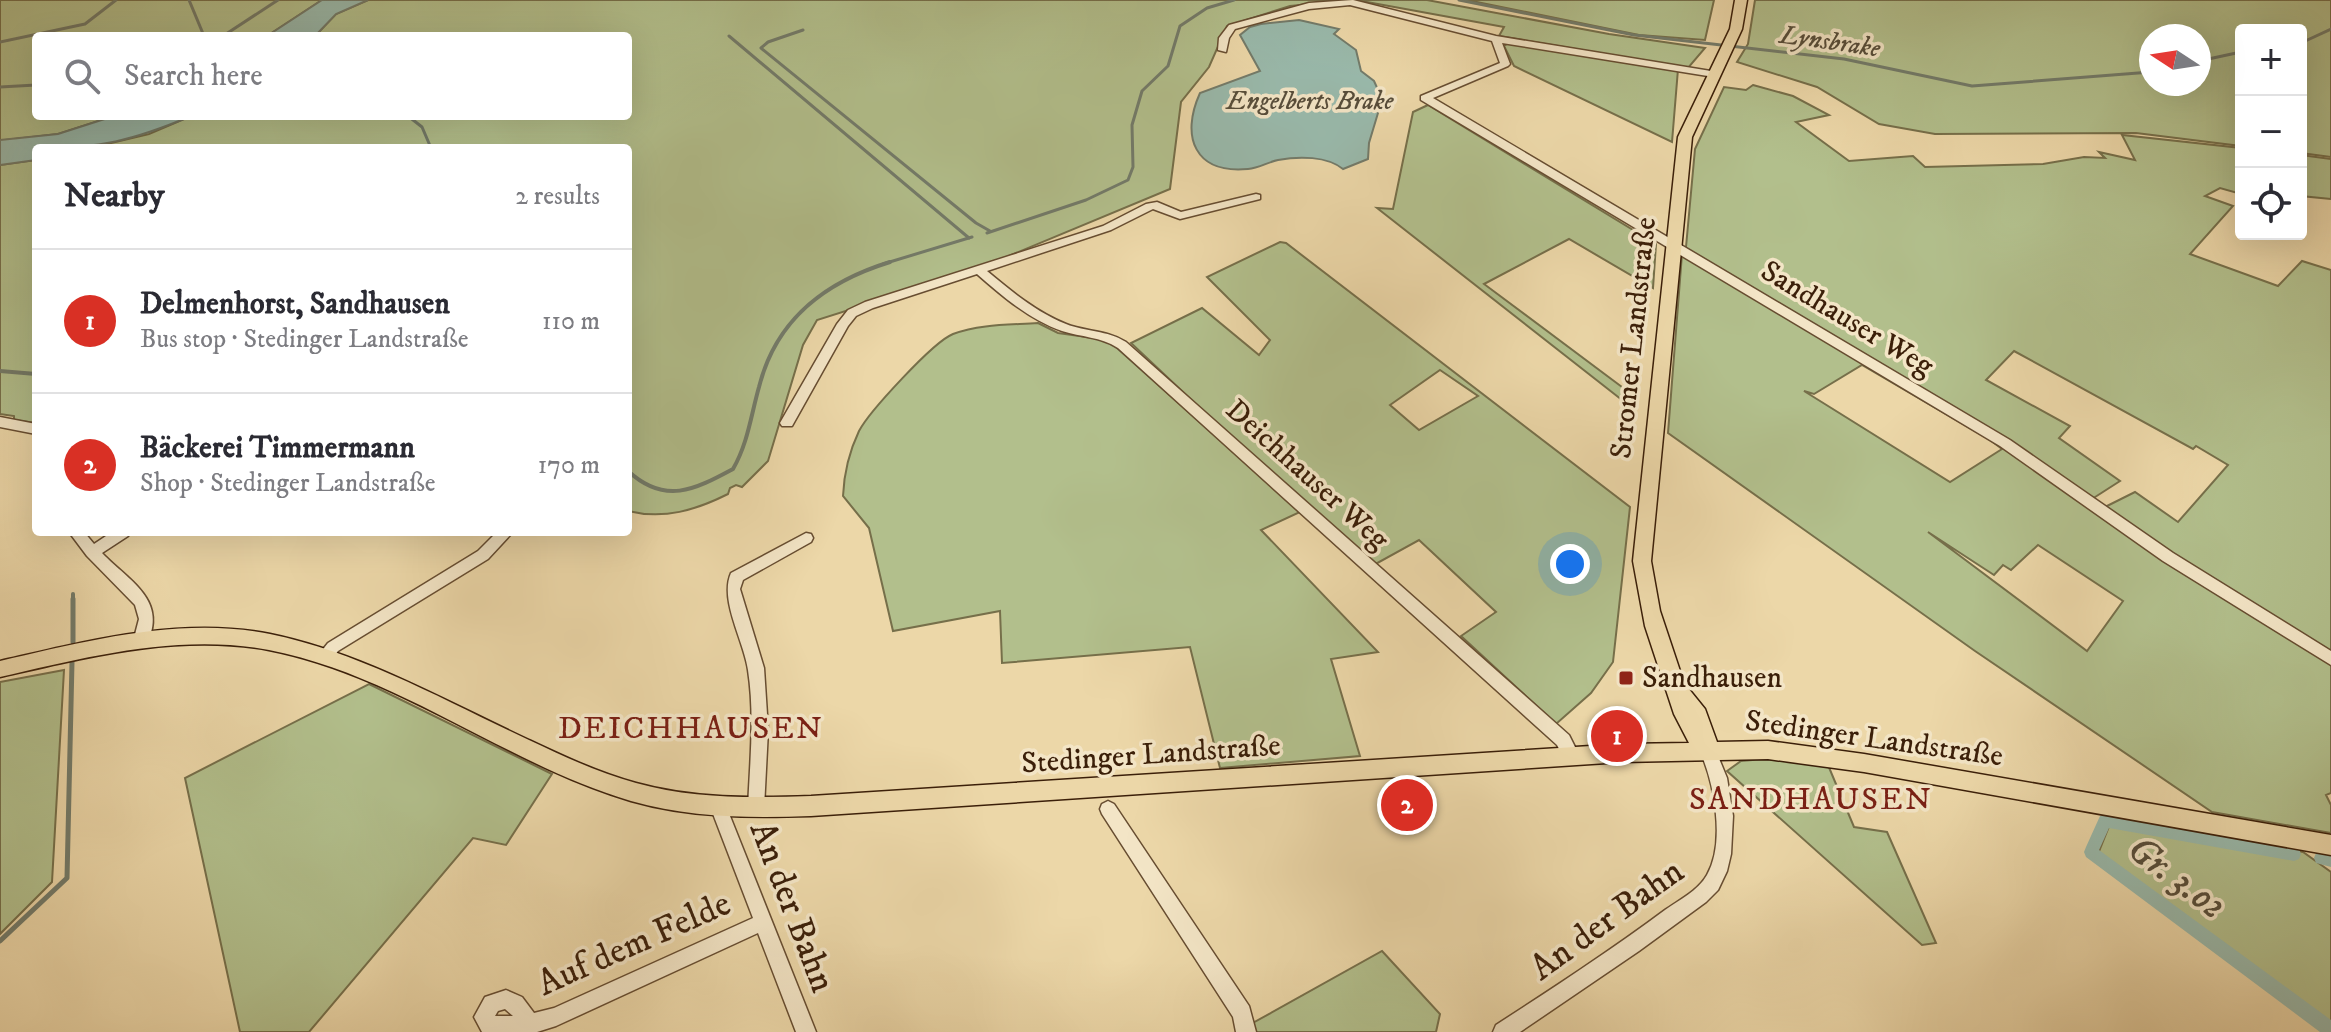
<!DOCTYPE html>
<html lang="en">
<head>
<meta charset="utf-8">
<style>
  :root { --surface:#fff; --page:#f2f2f3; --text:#2b2b33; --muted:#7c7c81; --line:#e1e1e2; --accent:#d93025 }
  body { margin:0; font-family:"IM FELL DW Pica",serif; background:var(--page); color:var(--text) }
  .controls { position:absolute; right:24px; top:24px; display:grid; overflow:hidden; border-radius:8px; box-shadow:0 8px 32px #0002 }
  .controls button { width:72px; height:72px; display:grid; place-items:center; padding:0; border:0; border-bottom:2px solid var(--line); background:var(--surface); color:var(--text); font:40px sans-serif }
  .compass { position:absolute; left:2139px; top:24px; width:72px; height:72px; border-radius:50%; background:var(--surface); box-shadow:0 8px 32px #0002; rotate:282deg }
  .you { position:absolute; left:1570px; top:564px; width:28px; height:28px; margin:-20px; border:6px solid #fff; border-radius:50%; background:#1a73e8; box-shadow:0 0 0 12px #1a73e833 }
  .badge { display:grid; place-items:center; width:52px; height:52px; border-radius:50%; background:var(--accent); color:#fff; font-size:26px; font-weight:700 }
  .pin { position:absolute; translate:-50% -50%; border:4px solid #fff; box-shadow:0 2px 8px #0006 }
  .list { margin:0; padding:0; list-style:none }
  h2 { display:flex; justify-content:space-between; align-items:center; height:104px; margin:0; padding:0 32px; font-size:34px }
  h2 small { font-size:26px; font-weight:400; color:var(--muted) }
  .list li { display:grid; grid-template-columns:52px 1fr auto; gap:24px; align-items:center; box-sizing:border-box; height:144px; padding:0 32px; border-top:2px solid var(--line) }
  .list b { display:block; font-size:30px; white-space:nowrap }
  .list p { margin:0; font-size:26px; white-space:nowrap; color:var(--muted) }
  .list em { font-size:26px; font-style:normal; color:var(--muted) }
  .icon { flex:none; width:44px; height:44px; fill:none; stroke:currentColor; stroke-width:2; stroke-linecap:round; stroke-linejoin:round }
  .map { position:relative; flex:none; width:2331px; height:1032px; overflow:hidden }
  .search { position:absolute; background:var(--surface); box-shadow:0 8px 32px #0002; left:32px; top:32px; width:600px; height:88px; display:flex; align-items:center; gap:20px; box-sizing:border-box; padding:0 28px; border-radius:8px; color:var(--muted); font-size:30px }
  .panel { position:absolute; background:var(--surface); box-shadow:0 8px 32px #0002; left:32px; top:144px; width:600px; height:392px; border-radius:8px }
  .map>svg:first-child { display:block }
</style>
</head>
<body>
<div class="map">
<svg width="2331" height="1032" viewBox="0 0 2331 1032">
  <rect width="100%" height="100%" fill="#ecd7a8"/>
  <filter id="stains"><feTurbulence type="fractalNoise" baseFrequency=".0025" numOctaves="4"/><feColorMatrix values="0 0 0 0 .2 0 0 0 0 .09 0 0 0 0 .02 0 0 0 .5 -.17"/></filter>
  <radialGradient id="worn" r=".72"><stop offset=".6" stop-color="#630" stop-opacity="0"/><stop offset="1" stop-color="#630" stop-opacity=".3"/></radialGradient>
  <g fill="#b2bf8c" stroke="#766f4a" stroke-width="2" fill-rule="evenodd">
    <polygon points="0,0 322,0 267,36 36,36 36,116 114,116 58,134 5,140 0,140"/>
    <path d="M368 0H1351L1290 6 1227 26 1209 67 1181 102 1170 189 975 270 817 320 803 345 768 461 742 487 736 485 730 488 728 494C696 510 664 520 628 511V148H90L149 134 191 116H628V36H315L336 14Z"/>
    <polygon points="1356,0 1427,0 1609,34 1705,48 1688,68 1499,36 1504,27"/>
    <polygon points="1467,0 1714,0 1705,40 1639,35"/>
    <path d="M1755 0H2331V157L2301 153V30H2241V146L2136 133 1935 134 1879 124 1817 87 1737 62 1748 44ZM2151 36H2199V84H2151Z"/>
    <polygon points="1510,42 1678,69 1672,142 1514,66 1504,46"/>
    <path d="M1753 85 1793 96 1829 115 1796 122 1849 161 1913 156 1925 167 2043 164 2084 157 2105 158 2099 152 2135 160 2122 135 2241 148V194L2220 188 2205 196 2233 206 2190 254 2278 286 2302 261 2331 270V793L2326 795 2331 805V833L2212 812 1975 651 1668 433 1682 254 1686 247 1695 149 1724 87 1746 90ZM2014 351 2193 449 2196 446 2228 465 2178 522 2135 492 2103 508 2092 499 2120 481 2059 438 2070 426 1986 380ZM1862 365 1990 440 2002 449 1950 482 1804 391 1814 394ZM1928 532 1994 575 2003 565 2011 570 2038 545 2123 601 2087 651Z"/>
    <polygon points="1428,105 1656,244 1653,288 1569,239 1484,284 1630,393 1622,400 1377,208 1393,209 1413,112"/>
    <polygon points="2301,155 2331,159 2331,199 2301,196"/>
    <polygon points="36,160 36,423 14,420 14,416 0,414 0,165"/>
    <path d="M1280 242 1286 243 1630 507 1613 662 1591 693 1556 724 1461 636 1496 612 1419 540 1372 566 1307 509 1131 343 1202 308 1259 355 1270 340 1207 277ZM1440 370 1478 396 1419 430 1390 405Z"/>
    <path d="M1038 323 1058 333 1108 340 1300 512 1261 530 1378 652 1331 659 1360 756 1220 768 1190 647 1002 663 1000 611 893 631 869 528 843 496C844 473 849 452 859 431 869 412 933 342 953 334 980 324 1009 325 1038 323Z"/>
    <polygon points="64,670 52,882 0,934 0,682"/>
    <polygon points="369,684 552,774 506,845 473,838 309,1032 240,1032 185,778"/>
    <polygon points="1764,759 1828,765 1854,827 1887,832 1936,943 1922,945 1727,771 1741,761"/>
    <polygon points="2112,819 2303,852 2331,872 2331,1025 2098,854"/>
    <polygon points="1382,951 1440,1014 1436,1032 1253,1032 1251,1024"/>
  </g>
  <g fill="#99b9ab" stroke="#737b6a" stroke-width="2">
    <polygon points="322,0 368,0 336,14 315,36 267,36"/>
    <path d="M1299 20 1339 29 1334 34 1356 50 1361 71 1374 81 1379 92 1372 105 1378 113 1369 143 1368 159 1343 169C1327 156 1299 156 1278 160 1268 162 1259 168 1248 169 1195 174 1180 137 1200 93L1260 71 1240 35 1250 27 1261 24Z"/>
    <path d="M114 116H191C132 141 100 148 36 148V160L0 165V140L58 134Z"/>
  </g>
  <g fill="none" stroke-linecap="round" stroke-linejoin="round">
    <g stroke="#737b6a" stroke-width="3">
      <polyline points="189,0 204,36"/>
      <polyline points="1459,0 1634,35 1844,59 1972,86 2151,72"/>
      <polyline points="803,30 768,42 761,48 976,223 990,231"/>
      <polyline points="223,36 278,0"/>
      <polyline points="729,36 969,238"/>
      <polyline points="0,42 85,24 116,0"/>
      <polyline points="2301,43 2331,29"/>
      <polyline points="2199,61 2241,52"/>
      <polyline points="0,87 36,85"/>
      <polyline points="408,116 422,127 431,148"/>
      <polyline points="987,233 1086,200 1128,180 1133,167 1132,125 1142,91 1168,66 1180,26 1207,8 1234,0"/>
      <polyline points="883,264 972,237"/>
    </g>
    <g stroke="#737b6a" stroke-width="4">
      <polyline points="0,371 36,374"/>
      <path d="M628 471C665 505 694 490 733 469 748 443 751 415 759 387 776 319 825 282 890 262"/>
      <polyline points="73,594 73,601"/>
    </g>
    <g stroke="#737b6a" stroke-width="5">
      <polyline points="73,599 73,642"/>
      <polyline points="0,941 67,878 72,662"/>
    </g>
    <g fill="#99b9ab" fill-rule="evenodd">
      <polygon points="2105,814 2299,849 2301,854 2299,859 2294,861 2109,828 2099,850 2331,1020 2331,1032 2320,1032 2086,857 2084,852 2086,847 2100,816"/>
      <polygon points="2321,851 2331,853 2331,867 2316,863 2314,858 2316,853"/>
    </g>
    <defs>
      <g id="minor">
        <polygon points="1353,0 1496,36 1717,72 1719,74 1714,77 1502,43 1510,64 1508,66 1433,98 2010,440 2173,553 2331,651 2331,665 2163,561 2000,446 1421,100 1421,96 1500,63 1492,41 1350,5 1309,9 1235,29 1229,38 1226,52 1218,50 1219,38 1229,25 1309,3"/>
        <path d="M1256 194 1260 195V199L1180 219 1153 209 1111 230 987 271C1011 291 1036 312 1066 324 1086 332 1107 330 1126 342L1569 735 1580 757 1578 762 1572 764 1566 762 1557 745 1118 348C1101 337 1081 337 1062 331 1030 320 1002 296 977 274L873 308 856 316 848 326 792 426H782L780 423 837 324 848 310 865 302 1103 226 1146 204 1157 202 1181 212Z"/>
        <polygon points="0,417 36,424 36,434 0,427"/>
        <path d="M69 532H84L94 544 112 532H130L128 536 102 553C130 582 169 600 146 646L141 648 136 646 133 642 139 619 135 605 87 556Z"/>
        <path d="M497 532H513L488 559 338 651C332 659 329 666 319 662L316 658 328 643 478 551Z"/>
        <path d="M806 533 811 534 813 538 811 542 743 580 740 589 764 668 768 730 764 808 762 813 756 816 750 813 748 808C750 762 755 715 748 670 744 641 719 600 731 573Z"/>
        <path d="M1707 742 1713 744 1727 778 1733 816 1731 854 1727 871 1718 890 1706 902 1639 951 1520 1032H1493L1496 1025C1553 988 1610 951 1665 910 1679 900 1698 891 1707 875 1726 842 1714 781 1699 749L1701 744Z"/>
        <path d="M718 798 724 801 726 806 816 1032H796L758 933 556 1026 537 1032H482L474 1017 485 997 506 990 522 997 534 1013 554 1008 753 918 710 806 712 801ZM505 1009 513 1016H495L498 1011Z"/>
        <polygon points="1108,801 1114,804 1249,1006 1256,1032 1236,1032 1233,1017 1102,814 1100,809 1102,804"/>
      </g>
      <path id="major" d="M1735 0H1747L1742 29 1692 137 1651 561 1660 611 1684 683 1705 709 1717 742 1768 741 1864 754 2331 835V855L1864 772 1768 759 1622 762 811 816C751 818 690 818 631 801 506 764 398 675 269 650 179 633 87 657 0 677V661C87 641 181 616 270 634 362 653 445 701 529 740 563 756 599 773 636 783 693 799 752 798 811 796L1622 744 1689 743 1674 714 1645 626 1633 561 1678 137 1730 29Z"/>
    </defs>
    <use href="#minor" stroke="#674d31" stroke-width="3"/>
    <use href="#major" stroke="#3b1f09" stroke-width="3"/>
    <use href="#minor" fill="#f3e5c6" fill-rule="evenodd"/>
    <use href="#major" fill="#ecd7a8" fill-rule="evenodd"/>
  </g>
  <rect fill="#8f2418" stroke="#f3e5c6" stroke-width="3" x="1618" y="670" width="16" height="16" rx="4"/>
  <g text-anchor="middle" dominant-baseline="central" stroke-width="7" stroke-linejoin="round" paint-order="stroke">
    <g font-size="26" font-style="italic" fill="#574d3a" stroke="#f3e5c6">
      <text transform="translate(1830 42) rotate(8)">Lynsbrake</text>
      <text x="1310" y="101">Engelberts Brake</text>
    </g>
    <g font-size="30" fill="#3b1f09" stroke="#f3e5c6">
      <text transform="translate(1847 319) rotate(31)">Sandhauser Weg</text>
      <text transform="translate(1634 338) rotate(-84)">Stromer Landstraße</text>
      <text transform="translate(1307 475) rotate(42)">Deichhauser Weg</text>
      <text transform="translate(1874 739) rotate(8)">Stedinger Landstraße</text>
      <text transform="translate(1151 755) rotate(-4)">Stedinger Landstraße</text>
    </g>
    <g font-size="30" fill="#3b1f09" stroke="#f3e5c6" text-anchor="start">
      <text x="1642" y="678">Sandhausen</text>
    </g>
    <g font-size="32" letter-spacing="2" fill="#7a1f14" stroke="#f3e5c6">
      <text x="691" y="729">DEICHHAUSEN</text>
      <text x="1811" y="800">SANDHAUSEN</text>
    </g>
    <g font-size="36" fill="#3b1f09" stroke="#f3e5c6">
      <text transform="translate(792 907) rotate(69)">An der Bahn</text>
      <text transform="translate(1607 920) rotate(-36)">An der Bahn</text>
      <text transform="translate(634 944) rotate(-24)">Auf dem Felde</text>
    </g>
    <g font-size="38" font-style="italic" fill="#574d3a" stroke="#f3e5c6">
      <text transform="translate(2176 878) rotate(37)">Gr. 3.02</text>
    </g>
  </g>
  <rect width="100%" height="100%" filter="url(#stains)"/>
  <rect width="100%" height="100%" fill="url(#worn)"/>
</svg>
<div class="controls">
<button>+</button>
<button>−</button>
<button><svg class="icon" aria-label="locate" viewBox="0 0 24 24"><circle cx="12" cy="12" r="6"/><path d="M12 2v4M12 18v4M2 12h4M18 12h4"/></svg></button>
</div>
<svg class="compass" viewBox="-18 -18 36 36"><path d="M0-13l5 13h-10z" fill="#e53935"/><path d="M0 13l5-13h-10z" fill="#7c7c81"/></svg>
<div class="you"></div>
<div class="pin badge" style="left:1617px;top:736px">1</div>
<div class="pin badge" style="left:1407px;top:805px">2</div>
<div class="search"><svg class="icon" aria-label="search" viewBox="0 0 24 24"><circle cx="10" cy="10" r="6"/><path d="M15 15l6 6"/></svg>Search here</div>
<section class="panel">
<h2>Nearby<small>2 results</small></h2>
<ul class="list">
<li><span class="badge">1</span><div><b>Delmenhorst, Sandhausen</b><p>Bus stop · Stedinger Landstraße</p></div><em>110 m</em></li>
<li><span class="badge">2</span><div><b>Bäckerei Timmermann</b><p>Shop · Stedinger Landstraße</p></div><em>170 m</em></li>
</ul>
</section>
</div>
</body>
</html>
